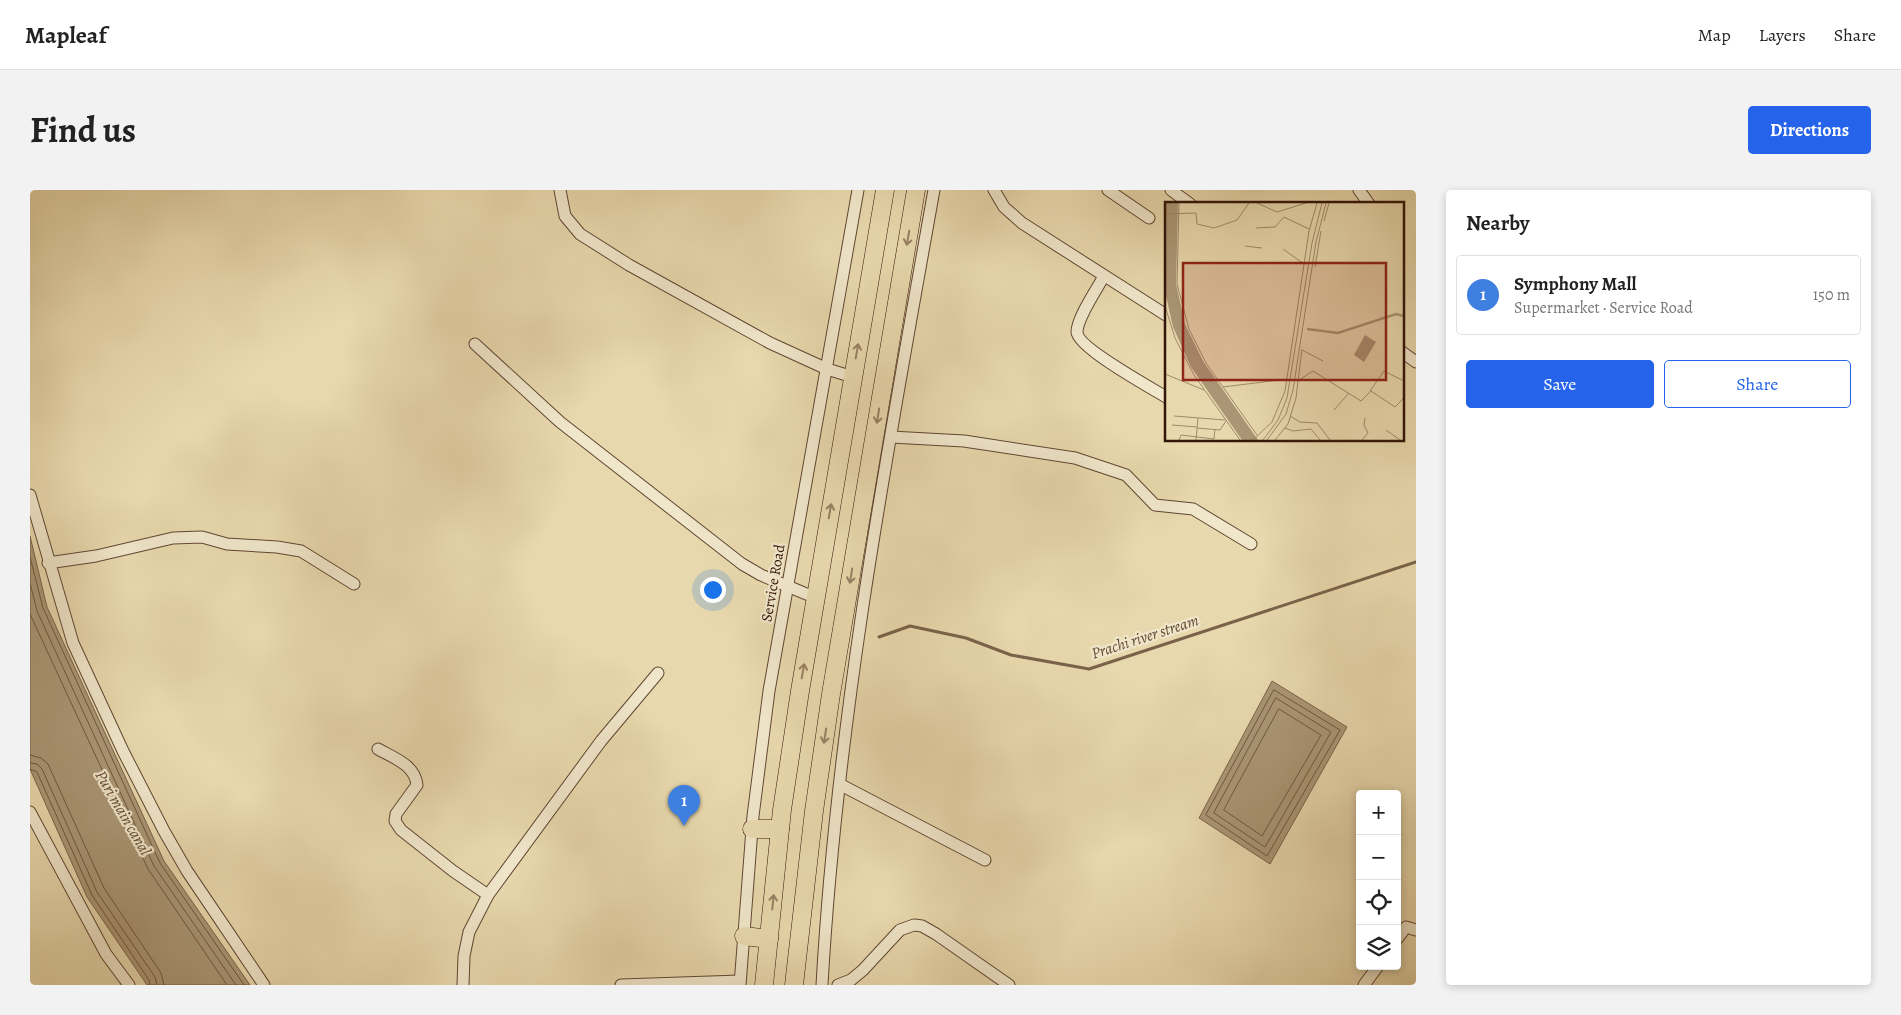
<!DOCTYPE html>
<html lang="en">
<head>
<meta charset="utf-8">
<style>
  :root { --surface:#fff; --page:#f2f2f2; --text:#222; --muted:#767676; --line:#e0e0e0; --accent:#2563eb }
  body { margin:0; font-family:Alegreya,serif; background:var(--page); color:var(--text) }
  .controls { position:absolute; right:15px; bottom:15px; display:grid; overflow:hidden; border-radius:5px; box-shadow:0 2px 8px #0003 }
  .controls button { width:45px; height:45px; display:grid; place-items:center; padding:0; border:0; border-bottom:1px solid var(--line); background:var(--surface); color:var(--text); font:25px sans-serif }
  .you { position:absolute; left:682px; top:399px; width:18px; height:18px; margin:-12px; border:4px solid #fff; border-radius:50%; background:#1a73e8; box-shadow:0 0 0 8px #1a73e833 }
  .badge { display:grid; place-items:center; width:32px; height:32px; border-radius:50%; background:var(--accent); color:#fff; font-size:16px; font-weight:700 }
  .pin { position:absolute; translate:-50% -41px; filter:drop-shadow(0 1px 2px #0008) }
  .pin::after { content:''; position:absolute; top:26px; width:18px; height:15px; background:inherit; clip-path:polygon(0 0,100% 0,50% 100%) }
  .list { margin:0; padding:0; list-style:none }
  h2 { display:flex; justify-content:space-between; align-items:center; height:65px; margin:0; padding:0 20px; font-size:21px }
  h2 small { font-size:16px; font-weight:400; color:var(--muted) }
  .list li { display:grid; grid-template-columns:32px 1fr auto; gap:15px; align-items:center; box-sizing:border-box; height:80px; margin:0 10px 10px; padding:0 10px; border:1px solid var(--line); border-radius:5px }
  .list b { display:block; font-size:19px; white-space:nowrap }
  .list p { margin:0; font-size:16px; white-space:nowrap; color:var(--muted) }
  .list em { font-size:16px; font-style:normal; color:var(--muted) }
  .actions { display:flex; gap:10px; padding:15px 20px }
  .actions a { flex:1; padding:11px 0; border:1px solid var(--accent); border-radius:5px; text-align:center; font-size:18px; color:var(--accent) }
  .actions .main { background:var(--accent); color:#fff }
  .icon { flex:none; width:28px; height:28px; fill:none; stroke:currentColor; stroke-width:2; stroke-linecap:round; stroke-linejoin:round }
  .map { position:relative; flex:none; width:1386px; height:795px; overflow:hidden; border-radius:5px }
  header { display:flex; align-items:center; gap:30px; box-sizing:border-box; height:70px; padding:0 25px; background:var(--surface); border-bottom:1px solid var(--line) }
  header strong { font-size:24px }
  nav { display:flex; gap:28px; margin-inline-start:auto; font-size:18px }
  .intro { display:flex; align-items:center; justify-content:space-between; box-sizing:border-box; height:120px; padding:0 30px }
  h1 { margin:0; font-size:35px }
  .button { padding:12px 22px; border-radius:5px; background:var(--accent); color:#fff; font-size:18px; font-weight:700 }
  main { display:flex; gap:30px; padding:0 30px }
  aside { flex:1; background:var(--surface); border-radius:5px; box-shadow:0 2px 8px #0003 }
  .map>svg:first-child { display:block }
</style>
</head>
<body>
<header>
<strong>Mapleaf</strong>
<nav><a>Map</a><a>Layers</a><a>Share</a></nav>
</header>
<div class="intro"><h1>Find us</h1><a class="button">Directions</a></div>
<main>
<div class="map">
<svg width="1386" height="795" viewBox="0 0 1386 795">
  <rect width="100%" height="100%" fill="#e8d8ad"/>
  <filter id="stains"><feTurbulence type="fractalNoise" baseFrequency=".004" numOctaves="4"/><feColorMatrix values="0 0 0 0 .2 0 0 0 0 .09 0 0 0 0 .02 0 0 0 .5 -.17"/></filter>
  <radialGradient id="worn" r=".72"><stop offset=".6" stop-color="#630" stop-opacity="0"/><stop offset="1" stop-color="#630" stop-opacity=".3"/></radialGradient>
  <g fill="#aa9675" stroke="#7a624a">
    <polygon points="0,346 17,417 134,671 220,795 117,795 57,707 0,579"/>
    <polygon points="1242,491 1317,537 1240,674 1169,628"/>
  </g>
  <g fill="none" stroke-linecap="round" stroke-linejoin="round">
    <g stroke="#6e563f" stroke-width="1">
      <polyline points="0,367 13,418 130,673 214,795"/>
      <polyline points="0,393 7,421 124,676 206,795"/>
      <polyline points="0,424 118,679 197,795"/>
      <polygon points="1244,500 1310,540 1237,666 1176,625"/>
      <polygon points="1246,508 1301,542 1235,657 1184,623"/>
      <polygon points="1249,519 1291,545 1232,646 1194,620"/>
      <polyline points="0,565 11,568 18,574 74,698 131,783 134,795"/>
      <polyline points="0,573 7,574 12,579 67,702 125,787 127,795"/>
      <polyline points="0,579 7,582 62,705 119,790 120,795"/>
    </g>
    <polyline stroke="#7a624a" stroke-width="3" points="849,447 880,436 936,448 981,465 1059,479 1386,372"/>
    <defs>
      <g id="minor">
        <polyline points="530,0 535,26 550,44 599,75 740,153 797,179 823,187"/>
        <polyline points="964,0 974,17 992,33 1136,125"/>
        <polyline points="1078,0 1119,28"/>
        <polyline points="1141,0 1160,14"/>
        <polyline points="1329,0 1339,14"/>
        <path d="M1074 86C1067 99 1047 128 1047 142 1047 157 1121 198 1136 207"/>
        <polyline points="445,154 530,232 712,374 731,385 786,408"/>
        <polyline points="1372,162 1386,172"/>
        <polyline points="861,247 934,251 1045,268 1096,285 1125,315 1163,319 1221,354"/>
        <polyline points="0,305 43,453 93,561 134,641 157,681 234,795"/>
        <polyline points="18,373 66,366 143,348 172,347 197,354 247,357 271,361 324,394"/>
        <path d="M348 559C364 568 385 575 387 595L366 624 365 631 371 640 423 681 458 705"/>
        <polyline points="811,595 955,670"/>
        <polyline points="0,622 76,764 99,795"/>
        <polyline points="1367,749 1376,737 1386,740"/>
        <polyline points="433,795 434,766 439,742 458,705 571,551 628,483"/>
        <polyline points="591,795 710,791"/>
        <polyline points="710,795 723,626 739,501 828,0"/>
        <path d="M792 795C807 528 857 263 904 0"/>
        <polyline points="808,795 821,790 833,780 870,740 884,735 892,736 906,744 979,795"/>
        <polyline points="1334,795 1348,776"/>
      </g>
      <g id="highway">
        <polyline points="722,639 750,639"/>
        <polyline points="714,746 739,749"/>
        <polyline points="734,795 752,620 770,501 855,0"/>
        <polyline points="764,795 784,621 801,504 886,0"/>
      </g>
    </defs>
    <use href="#minor" stroke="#604632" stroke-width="13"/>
    <use href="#highway" stroke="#331509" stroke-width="19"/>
    <use href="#minor" stroke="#f0e6ca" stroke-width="11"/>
    <use href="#highway" stroke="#e8d8ad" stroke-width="18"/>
  </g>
  <defs><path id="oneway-shaft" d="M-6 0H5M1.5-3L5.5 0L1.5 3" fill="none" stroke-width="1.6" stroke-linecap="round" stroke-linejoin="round" transform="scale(1.25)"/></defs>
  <g stroke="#978063">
    <use href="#oneway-shaft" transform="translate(878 48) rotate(100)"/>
    <use href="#oneway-shaft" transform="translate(827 161) rotate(-80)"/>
    <use href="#oneway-shaft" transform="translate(848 226) rotate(99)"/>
    <use href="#oneway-shaft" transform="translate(800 321) rotate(-80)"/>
    <use href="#oneway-shaft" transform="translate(821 386) rotate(99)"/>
    <use href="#oneway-shaft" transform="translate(773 481) rotate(-80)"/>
    <use href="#oneway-shaft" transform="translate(795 546) rotate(99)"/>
    <use href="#oneway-shaft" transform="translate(743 712) rotate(-84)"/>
  </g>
  <g text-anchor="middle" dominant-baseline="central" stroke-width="4.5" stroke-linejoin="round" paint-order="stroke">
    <g font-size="15" fill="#331509" stroke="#f0e6ca">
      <text transform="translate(743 393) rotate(-80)">Service Road</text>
    </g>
    <g font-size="16" font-style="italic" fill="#634934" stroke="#f0e6ca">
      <text transform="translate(1115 447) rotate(-18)">Prachi river stream</text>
      <text transform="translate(93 623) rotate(60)">Puri main canal</text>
    </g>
  </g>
  <g transform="translate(1135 12)">
    <rect width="239" height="239" fill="#e8d8ad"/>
    <path d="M0 1H13L11 82 20 122 38 159 93 238H77L26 165 8 125 0 89ZM200 133 211 140 199 160 189 153Z" fill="#aa9675"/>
    <path fill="none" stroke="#aa9675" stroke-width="2.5" d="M142 127 173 131 231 112 239 114"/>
    <path fill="none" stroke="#a08a6b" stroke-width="1" d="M14 1 12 82 24 127 41 161 92 233M92 1 112 10 141 1M0 12 31 11 32 22 49 26 72 18 84 1M159 19 164 1M91 26 110 25 119 15 144 27M80 44 97 46M118 47 139 62M150 65 156 29M0 104 10 136 29 173 75 238M137 148 158 159M0 172 39 188M134 178 148 169 196 199 206 189 230 205 239 196M58 185 122 177M205 189 219 169 239 179M169 208 184 191M9 214 60 218M125 214 135 220 152 221 165 238M7 223 32 225M32 226 55 228 61 219M120 226 128 229 146 227 155 238M221 228 235 238M14 238 16 233 49 237 50 227M31 238 33 216M88 238 107 220 120 189 144 29 152 1M98 238 113 218 122 196 147 41 157 1M102 238 121 212 128 188 151 40 161 1M110 238 123 222 131 196 137 147M197 238 203 231 199 223 200 216"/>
    <path fill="#8f2418" fill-opacity="0.15" stroke="#8f2418" stroke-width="2.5" d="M18 61H221V178H18Z"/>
    <rect width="239" height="239" fill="none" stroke="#331509" stroke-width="2.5"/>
  </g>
  <rect width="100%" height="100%" filter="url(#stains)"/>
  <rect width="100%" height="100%" fill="url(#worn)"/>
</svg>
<div class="controls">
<button>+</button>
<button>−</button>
<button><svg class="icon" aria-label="locate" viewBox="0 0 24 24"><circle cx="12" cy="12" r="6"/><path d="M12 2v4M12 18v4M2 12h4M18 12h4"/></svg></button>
<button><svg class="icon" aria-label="layers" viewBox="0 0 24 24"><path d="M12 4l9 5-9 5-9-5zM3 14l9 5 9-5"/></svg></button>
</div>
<div class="you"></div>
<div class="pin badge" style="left:654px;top:636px;background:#3f7fe0">1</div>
</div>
<aside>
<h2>Nearby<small></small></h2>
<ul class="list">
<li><span class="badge" style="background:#3f7fe0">1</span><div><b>Symphony Mall</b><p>Supermarket · Service Road</p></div><em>150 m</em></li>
</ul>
<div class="actions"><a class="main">Save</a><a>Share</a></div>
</aside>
</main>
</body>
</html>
